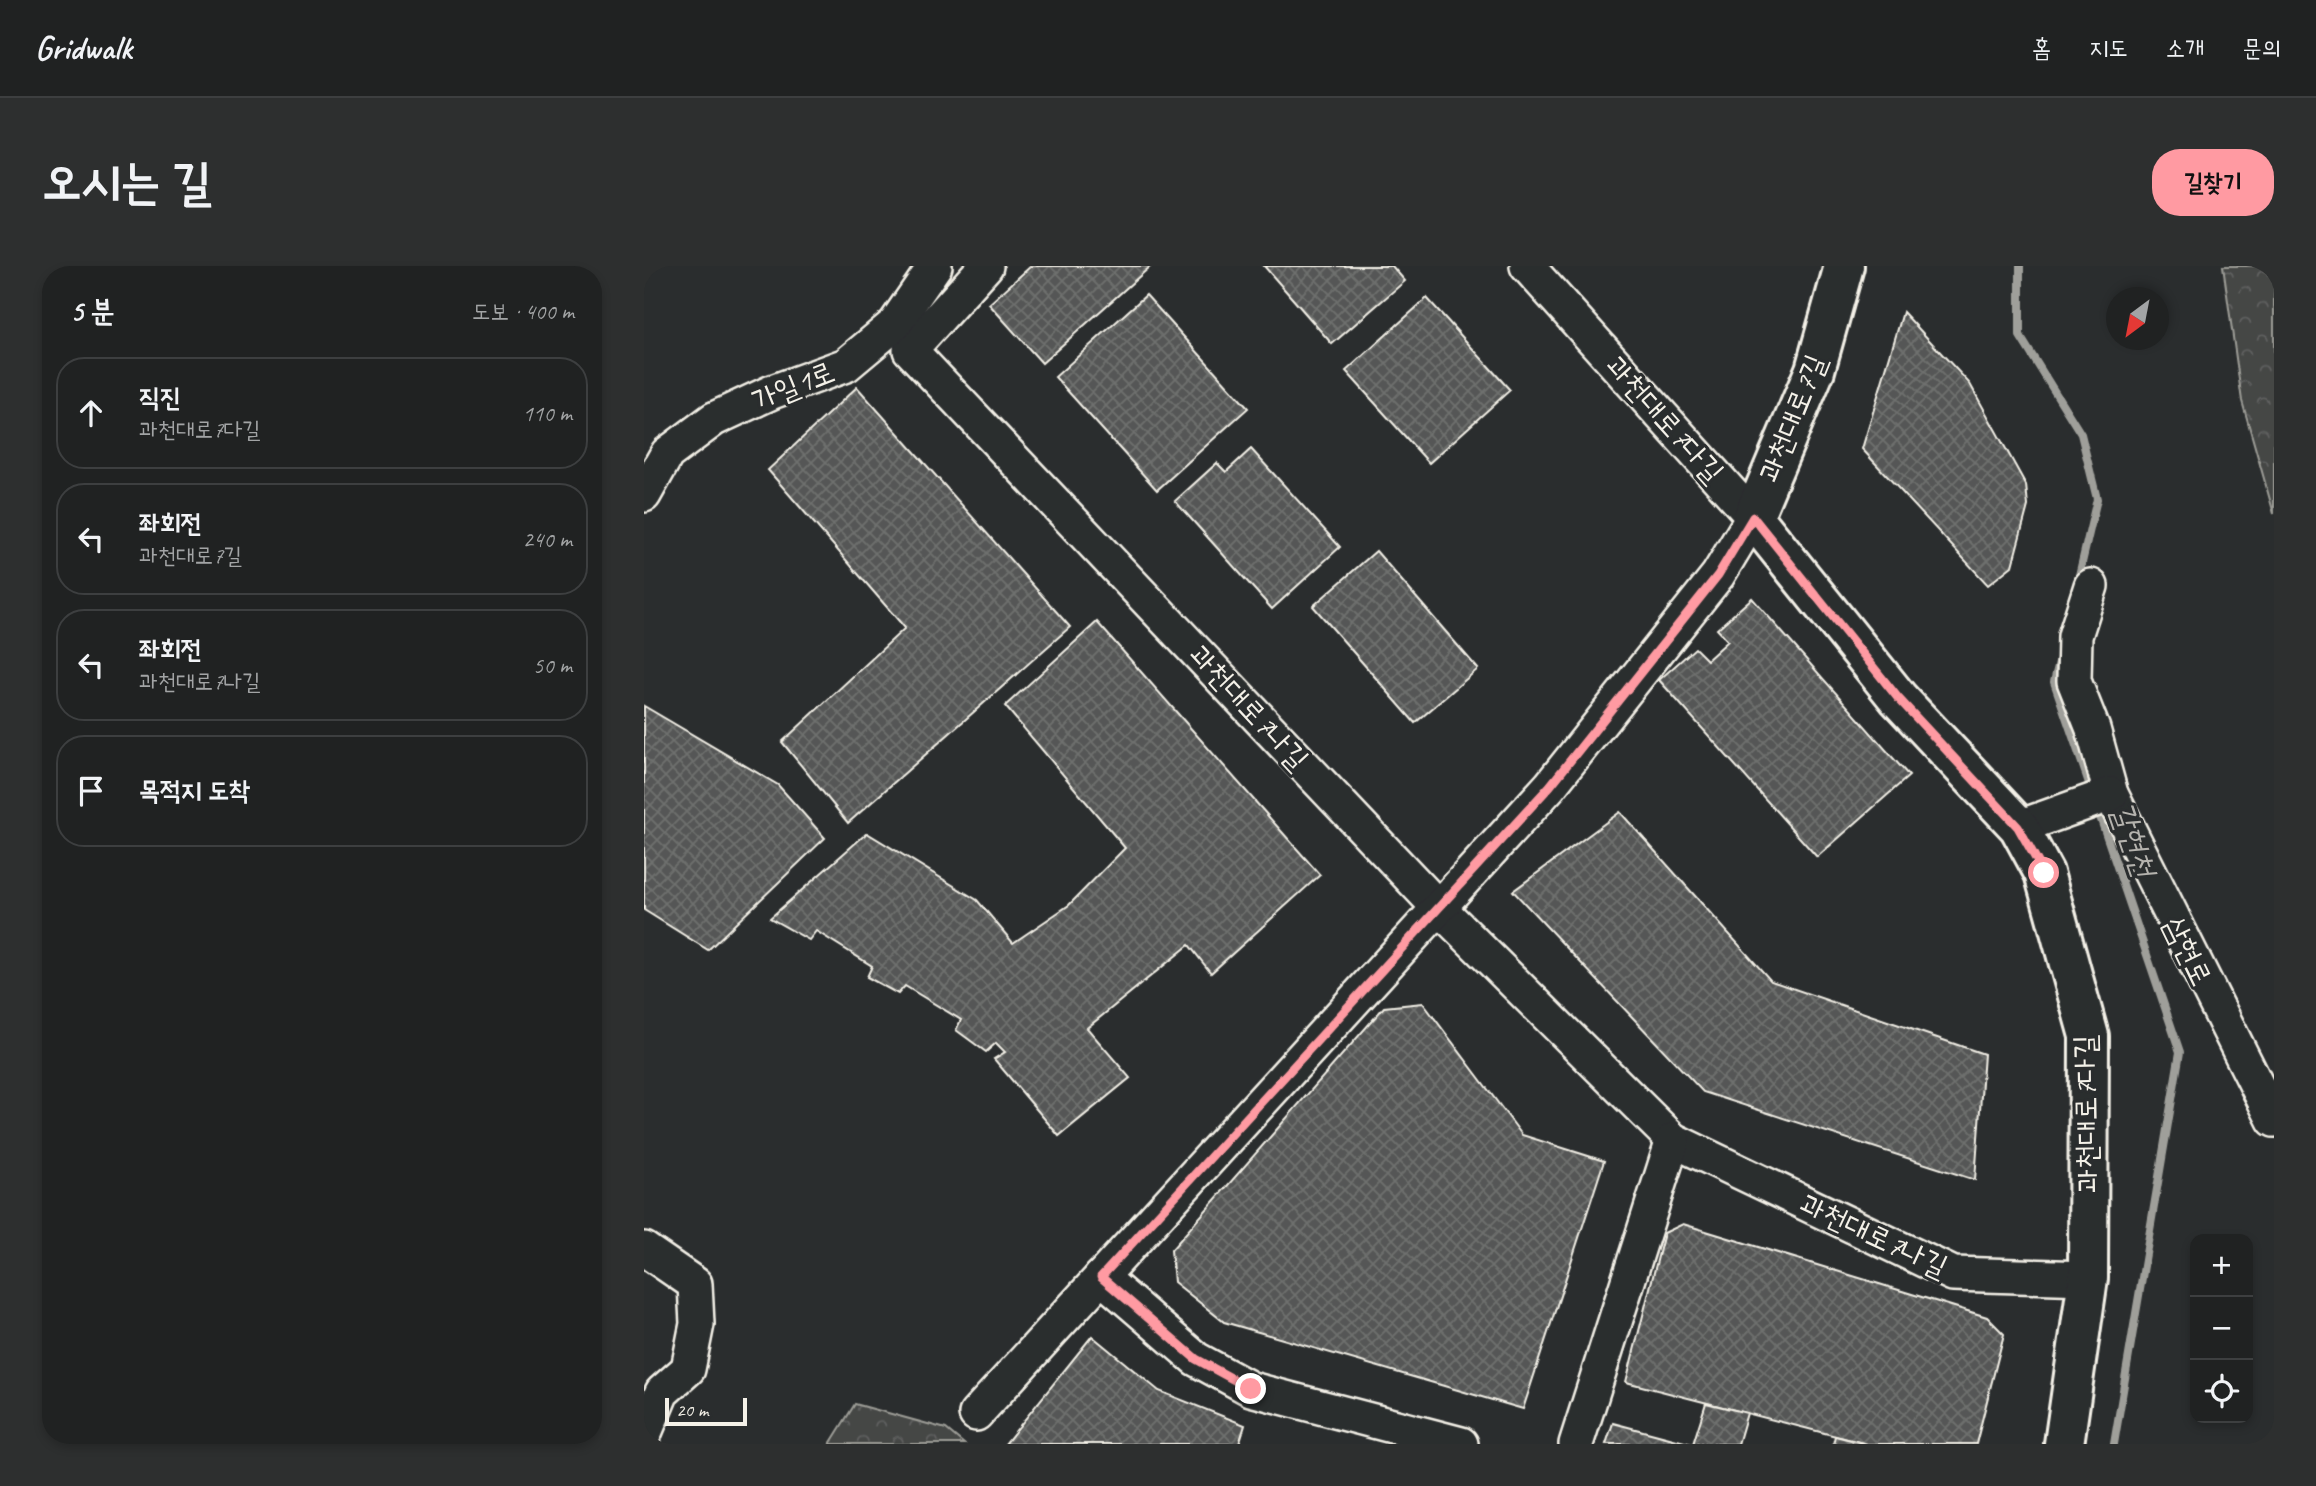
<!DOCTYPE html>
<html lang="ko">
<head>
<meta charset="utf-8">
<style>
  :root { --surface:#202222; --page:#2d2f2f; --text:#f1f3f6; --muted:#a2a4a5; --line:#3d3f40; --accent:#ff9aa2 }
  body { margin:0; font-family:Caveat,"Poor Story",sans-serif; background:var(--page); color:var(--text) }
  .controls { position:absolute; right:21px; bottom:21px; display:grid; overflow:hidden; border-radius:14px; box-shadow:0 4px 10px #0003 }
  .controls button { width:63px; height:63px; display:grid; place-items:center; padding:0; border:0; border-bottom:2px solid var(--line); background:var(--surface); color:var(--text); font:35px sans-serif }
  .compass { position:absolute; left:1462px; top:21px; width:63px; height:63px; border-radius:50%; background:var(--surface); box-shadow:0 4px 10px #0003; rotate:212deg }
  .scale { position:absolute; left:21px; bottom:18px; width:82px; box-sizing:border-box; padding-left:7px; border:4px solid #f4f1e8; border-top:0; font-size:19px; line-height:24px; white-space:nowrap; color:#f4f1e8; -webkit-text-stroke:5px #2a2d2e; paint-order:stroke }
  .stop { position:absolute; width:21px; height:21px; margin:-16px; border:5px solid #ff9aa2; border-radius:50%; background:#fff }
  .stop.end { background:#ff9aa2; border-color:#fff; box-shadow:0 2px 7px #0008 }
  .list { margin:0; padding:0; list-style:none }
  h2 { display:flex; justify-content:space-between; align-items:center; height:91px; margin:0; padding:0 28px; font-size:30px }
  h2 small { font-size:23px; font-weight:400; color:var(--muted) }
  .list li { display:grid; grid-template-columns:46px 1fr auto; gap:21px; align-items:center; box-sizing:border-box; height:112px; margin:0 14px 14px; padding:0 14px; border:2px solid var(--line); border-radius:28px }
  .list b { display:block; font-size:26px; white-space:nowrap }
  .list p { margin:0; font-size:23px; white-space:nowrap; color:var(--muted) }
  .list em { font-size:23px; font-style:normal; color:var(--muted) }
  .icon { flex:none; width:38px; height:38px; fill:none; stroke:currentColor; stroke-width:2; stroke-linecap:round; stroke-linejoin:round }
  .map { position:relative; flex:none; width:1630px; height:1178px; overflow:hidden; border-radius:28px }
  header { display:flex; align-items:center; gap:42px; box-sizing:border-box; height:98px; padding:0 35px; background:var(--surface); border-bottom:2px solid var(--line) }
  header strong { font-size:33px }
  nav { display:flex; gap:38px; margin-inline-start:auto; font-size:24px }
  .intro { display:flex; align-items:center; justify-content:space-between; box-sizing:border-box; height:168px; padding:0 42px }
  h1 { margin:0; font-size:49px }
  .button { padding:18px 32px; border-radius:28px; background:var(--accent); color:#111; font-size:24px; font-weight:700 }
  main { display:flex; gap:42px; padding:0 42px }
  aside { flex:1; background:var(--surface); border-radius:28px; box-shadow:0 4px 10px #0003 }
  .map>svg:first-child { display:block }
</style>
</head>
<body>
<header>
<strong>Gridwalk</strong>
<nav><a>홈</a><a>지도</a><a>소개</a><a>문의</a></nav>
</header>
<div class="intro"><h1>오시는 길</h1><a class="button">길찾기</a></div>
<main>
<aside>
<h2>5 분<small>도보 · 400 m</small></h2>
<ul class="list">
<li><svg class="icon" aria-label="ahead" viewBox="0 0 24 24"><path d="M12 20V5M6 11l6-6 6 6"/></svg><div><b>직진</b><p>과천대로7다길</p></div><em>110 m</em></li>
<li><svg class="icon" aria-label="left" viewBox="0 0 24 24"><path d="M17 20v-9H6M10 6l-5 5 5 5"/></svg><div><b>좌회전</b><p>과천대로7길</p></div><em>240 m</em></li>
<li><svg class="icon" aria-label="left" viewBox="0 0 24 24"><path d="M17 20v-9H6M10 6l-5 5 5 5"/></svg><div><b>좌회전</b><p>과천대로7나길</p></div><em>50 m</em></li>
<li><svg class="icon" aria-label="arrive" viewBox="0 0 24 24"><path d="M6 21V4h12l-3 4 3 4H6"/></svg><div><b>목적지 도착</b></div></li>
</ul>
</aside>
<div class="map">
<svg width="1630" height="1178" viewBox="0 0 1630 1178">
  <defs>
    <pattern id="forest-crowns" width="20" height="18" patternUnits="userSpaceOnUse" patternTransform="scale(1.75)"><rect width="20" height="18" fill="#444645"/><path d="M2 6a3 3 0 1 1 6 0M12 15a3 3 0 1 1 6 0" fill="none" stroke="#606160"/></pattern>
    <pattern id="building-cross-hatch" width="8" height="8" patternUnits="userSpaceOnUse" patternTransform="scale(1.75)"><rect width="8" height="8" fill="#555756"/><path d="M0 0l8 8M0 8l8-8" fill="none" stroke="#6e706e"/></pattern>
  </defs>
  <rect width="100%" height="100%" fill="#2a2d2e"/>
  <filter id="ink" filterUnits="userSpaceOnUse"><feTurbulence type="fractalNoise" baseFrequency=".0143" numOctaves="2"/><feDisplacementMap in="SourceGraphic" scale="14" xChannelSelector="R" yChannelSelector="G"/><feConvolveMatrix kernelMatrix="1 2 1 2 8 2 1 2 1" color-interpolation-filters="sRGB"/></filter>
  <g filter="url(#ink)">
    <g fill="url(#forest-crowns)" stroke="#9c9c96" stroke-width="2">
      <polygon points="1579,0 1630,0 1630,248 1598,135"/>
      <polygon points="211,1138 302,1163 320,1178 186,1178"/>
    </g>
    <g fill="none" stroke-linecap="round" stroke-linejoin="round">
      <g stroke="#9f9f9a" stroke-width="8">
        <polyline points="1376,0 1376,70 1437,168 1453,233 1433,318"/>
        <polyline points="1416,392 1410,416 1448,526"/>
        <polyline points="1453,542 1536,786 1470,1178"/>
      </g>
    </g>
    <g fill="url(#building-cross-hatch)" stroke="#f4f1e8" stroke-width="2">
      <polygon points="387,0 507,0 398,97 345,38"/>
      <polygon points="620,0 748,0 761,15 688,78"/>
      <polygon points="502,29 604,142 513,224 411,111"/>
      <polygon points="783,32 866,124 785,197 702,105"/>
      <polygon points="1259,46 1326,118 1382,219 1384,240 1368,300 1344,319 1218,183"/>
      <polygon points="213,121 426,361 204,557 138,476 261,362 124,204"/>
      <polygon points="607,183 696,281 628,343 531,235 573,197 582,206"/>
      <polygon points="732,285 834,403 771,457 669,340"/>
      <polygon points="1108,332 1265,510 1173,591 1015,414 1051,382 1063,394 1084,375 1073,363"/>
      <polygon points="453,356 676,609 567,707 545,679 443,762 486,812 415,870 350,793 361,786 352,777 342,786 312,764 317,754 261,720 254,728 223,711 228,700 172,665 165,674 126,652 223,567 333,634 369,677 425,639 481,582 361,440"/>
      <polygon points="0,440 134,519 181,572 64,684 0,644"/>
      <polygon points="976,546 1127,715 1340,788 1331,914 1059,826 869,625"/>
      <polygon points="779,737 878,869 960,895 879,1143 580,1056 530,1016 527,984 740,741"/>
      <polygon points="1039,958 1343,1051 1360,1068 1332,1178 1223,1178 982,1116 1020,967"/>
      <polygon points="448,1070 515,1125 601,1159 595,1178 361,1178"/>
      <polygon points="1062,1137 1103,1147 1094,1178 1049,1178"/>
      <polygon points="969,1157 1048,1178 962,1178"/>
      <polygon points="1191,1170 1223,1178 1189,1178"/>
    </g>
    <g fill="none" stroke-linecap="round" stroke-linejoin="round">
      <defs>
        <g id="minor">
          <polyline points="342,0 266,84 795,642 1029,874 1309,1008 1444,1012"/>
          <polyline points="0,229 23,188 70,153 128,126 202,99 251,58 291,0"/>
          <polyline points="1447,320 1431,370 1430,415 1449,463 1467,528 1630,854"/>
          <polyline points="1375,561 1467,528"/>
          <polyline points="0,983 51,1018 53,1058 44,1103 18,1126 0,1169"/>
          <polyline points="457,1011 552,1093 607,1123 817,1178"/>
          <polyline points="332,1148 906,520 1074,309 1109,251 883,0"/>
          <polyline points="932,1178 1029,874"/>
        </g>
        <polyline id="tertiary" points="1200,0 1171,104 1109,251 1254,432 1375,561 1400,607 1445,770 1444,1012 1420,1178"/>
      </defs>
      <use href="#minor" stroke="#f4f1e8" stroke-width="38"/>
      <use href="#tertiary" stroke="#f4f1e8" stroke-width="44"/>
      <use href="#minor" stroke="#2a2d2e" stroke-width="33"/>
      <use href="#tertiary" stroke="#2a2d2e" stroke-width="38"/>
    </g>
  </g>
  <g fill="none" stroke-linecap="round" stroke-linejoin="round" filter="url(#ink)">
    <polyline stroke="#ff9aa2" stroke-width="9" points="607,1123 552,1093 457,1011 906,520 1074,309 1109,251 1254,432 1374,561 1400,607"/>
  </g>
  <g text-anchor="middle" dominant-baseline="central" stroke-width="6" stroke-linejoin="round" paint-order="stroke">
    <g font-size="30" fill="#f4f1e8" stroke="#2a2d2e">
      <text transform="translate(149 120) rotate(-22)">가일1로</text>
      <text transform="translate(1148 152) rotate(-68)">과천대로7길</text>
      <text transform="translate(1021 153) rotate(48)">과천대로7다길</text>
      <text transform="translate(605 441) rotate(47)">과천대로7나길</text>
      <text transform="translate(1544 685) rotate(64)">삼현로</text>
      <text transform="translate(1442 848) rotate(-91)">과천대로7다길</text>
      <text transform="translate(1230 969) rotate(25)">과천대로7나길</text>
    </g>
    <g font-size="32" font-style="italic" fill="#b5b3ae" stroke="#2a2d2e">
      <text transform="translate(1489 573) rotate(71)">갈현천</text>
    </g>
  </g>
</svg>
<div class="controls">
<button>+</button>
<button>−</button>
<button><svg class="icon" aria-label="locate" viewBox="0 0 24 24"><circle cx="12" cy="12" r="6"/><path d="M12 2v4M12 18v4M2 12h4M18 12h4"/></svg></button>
</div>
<svg class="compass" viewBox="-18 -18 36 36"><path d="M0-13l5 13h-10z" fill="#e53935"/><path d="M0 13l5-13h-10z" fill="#a2a4a5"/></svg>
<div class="scale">20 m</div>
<div class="stop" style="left:1400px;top:607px"></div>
<div class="stop end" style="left:607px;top:1123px"></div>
</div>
</main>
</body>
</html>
